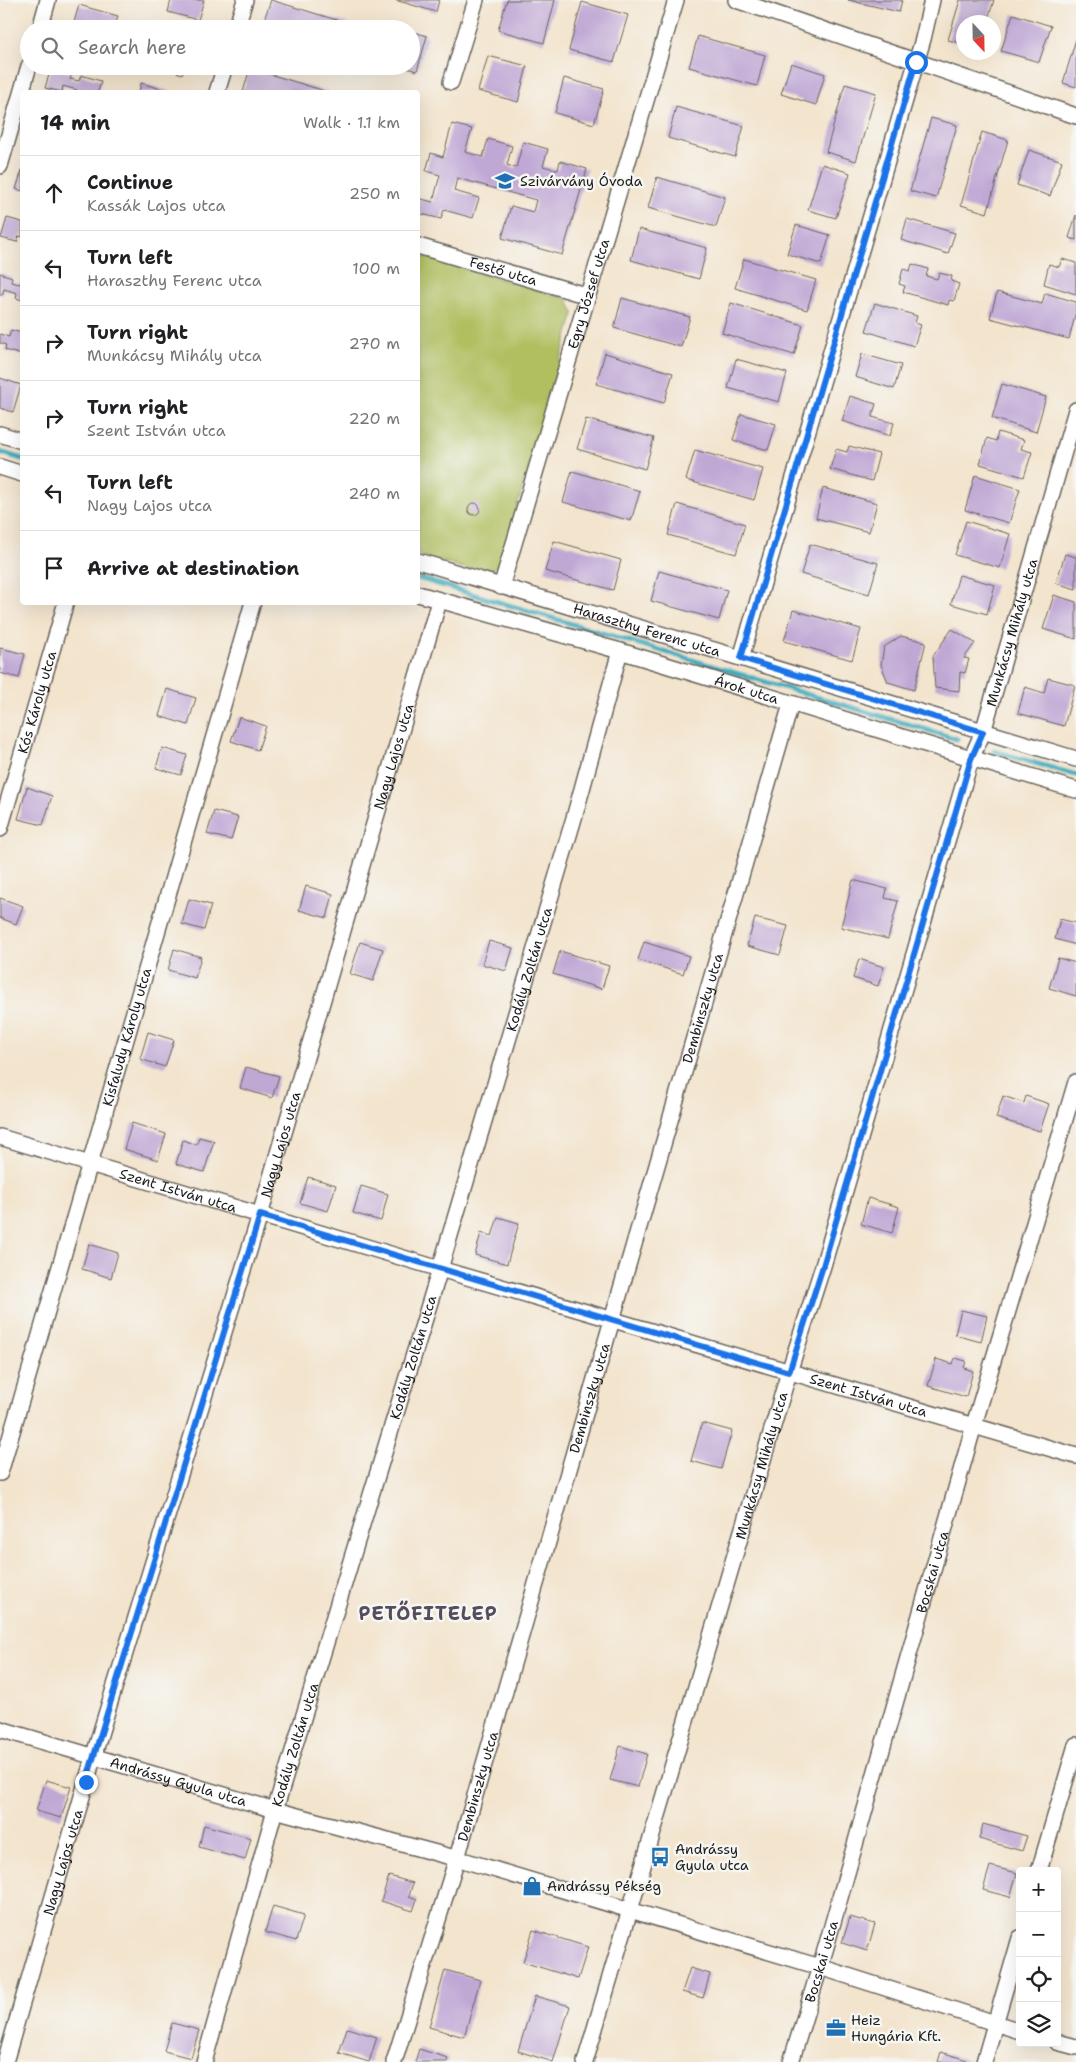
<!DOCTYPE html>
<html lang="en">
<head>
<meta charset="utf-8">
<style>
  :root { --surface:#fff; --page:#f6f6f6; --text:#202124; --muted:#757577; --line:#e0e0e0 }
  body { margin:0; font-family:"Shantell Sans",sans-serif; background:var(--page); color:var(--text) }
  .controls { position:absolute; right:15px; bottom:15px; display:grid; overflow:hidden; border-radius:5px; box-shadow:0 5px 20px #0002 }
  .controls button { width:45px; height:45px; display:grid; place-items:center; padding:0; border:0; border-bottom:1px solid var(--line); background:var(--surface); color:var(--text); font:25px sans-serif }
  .compass { position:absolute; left:956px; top:15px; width:45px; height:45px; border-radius:50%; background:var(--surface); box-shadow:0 5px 20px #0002; rotate:158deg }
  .stop { position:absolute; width:15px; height:15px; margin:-11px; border:4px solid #1a73e8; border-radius:50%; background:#fff }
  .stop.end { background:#1a73e8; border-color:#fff; box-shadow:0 1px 5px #0008 }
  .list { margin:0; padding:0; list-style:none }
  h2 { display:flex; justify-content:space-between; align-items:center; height:65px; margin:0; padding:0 20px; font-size:21px }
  h2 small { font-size:16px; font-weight:400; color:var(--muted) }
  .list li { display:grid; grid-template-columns:32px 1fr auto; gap:15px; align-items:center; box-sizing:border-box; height:75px; padding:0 20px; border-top:1px solid var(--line) }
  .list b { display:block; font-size:19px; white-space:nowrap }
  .list p { margin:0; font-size:16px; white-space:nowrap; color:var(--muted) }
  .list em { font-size:16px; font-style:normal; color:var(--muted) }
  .icon { flex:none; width:28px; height:28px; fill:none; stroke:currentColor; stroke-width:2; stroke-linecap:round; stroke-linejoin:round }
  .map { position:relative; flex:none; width:1076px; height:2062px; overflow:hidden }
  .search { position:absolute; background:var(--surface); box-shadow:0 5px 20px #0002; left:20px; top:20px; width:400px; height:55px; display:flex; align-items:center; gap:12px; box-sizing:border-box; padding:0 18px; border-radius:28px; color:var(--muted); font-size:19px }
  .panel { position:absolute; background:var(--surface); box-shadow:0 5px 20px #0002; left:20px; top:90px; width:400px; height:515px; border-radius:5px }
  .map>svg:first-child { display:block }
</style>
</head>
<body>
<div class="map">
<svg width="1076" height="2062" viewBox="0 0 1076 2062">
  <rect width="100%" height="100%" fill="#f6f6f2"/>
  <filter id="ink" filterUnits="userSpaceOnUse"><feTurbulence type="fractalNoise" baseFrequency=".02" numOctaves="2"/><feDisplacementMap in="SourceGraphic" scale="10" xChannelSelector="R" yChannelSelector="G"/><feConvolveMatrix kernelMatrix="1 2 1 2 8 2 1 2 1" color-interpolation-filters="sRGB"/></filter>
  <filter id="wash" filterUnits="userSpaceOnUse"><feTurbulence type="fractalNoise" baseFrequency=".0096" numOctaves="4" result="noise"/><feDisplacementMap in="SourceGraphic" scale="20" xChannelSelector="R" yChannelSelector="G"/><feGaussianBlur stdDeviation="1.12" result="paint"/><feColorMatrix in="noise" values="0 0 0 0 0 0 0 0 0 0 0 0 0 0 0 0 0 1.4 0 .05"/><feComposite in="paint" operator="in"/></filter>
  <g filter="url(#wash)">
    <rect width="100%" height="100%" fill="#f3e4cd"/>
    <polygon fill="#b1bf61" stroke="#666e3e" points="418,255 567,299 574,313 500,564 485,574 418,555"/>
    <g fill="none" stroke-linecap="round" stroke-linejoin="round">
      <g stroke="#41adc0" stroke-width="5">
        <polyline points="0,452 22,459"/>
        <polyline points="418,578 957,739"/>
        <polyline points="994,751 1076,775"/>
      </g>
    </g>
    <g id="blocks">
      <g fill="#c0a8d5">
        <polygon points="171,0 204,0 198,20 168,12"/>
        <polygon points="271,0 353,25 352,29 273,29 262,25"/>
        <polygon points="395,0 439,0 436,12"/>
        <polygon points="507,0 555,0 544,43 498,30"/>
        <polygon points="848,0 902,0 899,12"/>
        <polygon points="960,0 994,0 987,22 964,22 964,44 948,40"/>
        <polygon points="582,2 628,15 614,62 569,50"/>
        <polygon points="79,5 118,16 114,29 72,29"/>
        <polygon points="1013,14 1051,26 1039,62 1001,51"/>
        <polygon points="411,31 427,36 417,71 403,67 411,66"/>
        <polygon points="698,36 765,55 757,86 689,67"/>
        <polygon points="1076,39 1076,87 1063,83"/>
        <polygon points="488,56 527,66 518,102 478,91"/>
        <polygon points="791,63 825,74 816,105 781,94"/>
        <polygon points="158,66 185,66 182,74"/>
        <polygon points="51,68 72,74 70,79 79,81 81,75 101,81 98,92 76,92 77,90 63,86 62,92 45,88"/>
        <polygon points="250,68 328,92 243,92"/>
        <polygon points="564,78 604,89 594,124 555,113"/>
        <polygon points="141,83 172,92 139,92"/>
        <polygon points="845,84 876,93 856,161 826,152"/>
        <polygon points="676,107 744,126 735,157 668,138"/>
        <polygon points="931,118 957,125 936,198 910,191"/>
        <polygon points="452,124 472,129 465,152 483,157 488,139 512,146 507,165 516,168 523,142 548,149 543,166 558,170 560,161 587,169 562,255 502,238 511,206 533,212 536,200 457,178 454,191 479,198 473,218 444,210 441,219 418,213 418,198 433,202 440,175 426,171 431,153 443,157"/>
        <polygon points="982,132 1008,140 987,213 961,205"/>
        <polygon points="1029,150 1062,161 1050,196 1017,185"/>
        <polygon points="822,164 850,173 836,218 808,210"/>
        <polygon points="22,170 22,191 16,189"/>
        <polygon points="657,177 725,197 716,227 648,208"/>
        <polygon points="1076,215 1076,240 1069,238"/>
        <polygon points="7,218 22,222 22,237 19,236 17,242 1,238"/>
        <polygon points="907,219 955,233 948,254 901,240"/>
        <polygon points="796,225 830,235 821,264 787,254"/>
        <polygon points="639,229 707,248 699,279 631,260"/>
        <polygon points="744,259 816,280 807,310 735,288"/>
        <polygon points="1062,259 1076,263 1076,294 1044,284 1049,264 1059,267"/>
        <polygon points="912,264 928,269 926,276 937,279 939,273 952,276 951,281 959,284 954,301 949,300 948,305 903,292 905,286 899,284 903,269 910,271"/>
        <polygon points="0,273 12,277 11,282 20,284 22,278 22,300 16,298 17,293 4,289 2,295 0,295"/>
        <polygon points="997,292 1042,304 1045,293 1076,302 1076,312 1069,339 990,318"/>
        <polygon points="622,298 690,317 681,347 614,328"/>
        <polygon points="731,303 803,325 794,355 722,333"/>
        <polygon points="875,303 917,316 915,323 921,325 914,346 866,331"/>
        <polygon points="11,330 22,333 22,355 5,350 6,345 0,343 0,334 9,337"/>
        <polygon points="605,353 673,373 664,403 596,384"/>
        <polygon points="862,354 901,365 894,389 855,377"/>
        <polygon points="736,359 787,373 779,402 728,388"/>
        <polygon points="0,378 21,385 13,412 0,408"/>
        <polygon points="1002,384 1046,397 1036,432 992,418"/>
        <polygon points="850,396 876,404 872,417 894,423 890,436 842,421"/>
        <polygon points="741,414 776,424 768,450 733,440"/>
        <polygon points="586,419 654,438 645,469 577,449"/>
        <polygon points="998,432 1024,440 1021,449 1032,452 1024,477 980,464 987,438 996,441"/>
        <polygon points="849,446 879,454 872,481 830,469 836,449 847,452"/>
        <polygon points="695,450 763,469 754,500 686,480"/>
        <polygon points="572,471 640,491 631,521 563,502"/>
        <polygon points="975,475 1020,489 1009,523 965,510"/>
        <polygon points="823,488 877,503 869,532 816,518"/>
        <circle cx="474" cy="509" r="6"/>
        <polygon points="677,504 745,524 736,554 668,535"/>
        <polygon points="966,521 1010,534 1000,568 955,555"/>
        <polygon points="554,541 621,560 613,590 545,571"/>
        <polygon points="810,544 878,563 869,594 801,574"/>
        <polygon points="1065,554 1076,557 1076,589 1056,583"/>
        <polygon points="659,571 727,590 719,620 651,601"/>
        <polygon points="959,575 995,585 987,614 951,604"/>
        <polygon points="1054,595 1076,602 1076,639 1043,629"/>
        <polygon points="793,610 861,629 852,660 784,641"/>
        <polygon points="952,629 975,643 964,658 969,659 965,673 960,672 959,691 935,688 933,656"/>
        <polygon points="901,636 926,642 914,690 888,682 881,665 884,647"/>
        <polygon points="0,648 25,654 19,678 0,673"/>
        <polygon points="1048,678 1075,685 1064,726 1018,713 1025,687 1044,693"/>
        <polygon points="167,689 196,698 188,725 159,716"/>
        <polygon points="239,717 266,726 258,750 231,741"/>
        <polygon points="162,748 187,755 181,775 156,768"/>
        <polygon points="27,787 52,796 43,825 18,819"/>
        <polygon points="214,811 238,817 231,840 207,834"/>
        <polygon points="853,880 887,889 885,898 898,901 888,939 841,927"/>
        <polygon points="306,886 333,894 327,918 299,910"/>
        <polygon points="0,898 23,906 16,924 0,918"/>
        <polygon points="189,899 211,905 204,930 182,924"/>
        <polygon points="755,918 788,926 780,955 747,946"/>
        <polygon points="1060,919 1076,923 1076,945 1055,939"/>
        <polygon points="489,941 513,948 506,971 482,964"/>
        <polygon points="360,942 383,949 373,981 350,974"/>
        <polygon points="644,942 689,956 683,974 638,960"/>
        <polygon points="174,949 201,957 195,978 168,970"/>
        <polygon points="560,951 609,966 602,989 553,974"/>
        <polygon points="1058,958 1076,963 1076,996 1049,988"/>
        <polygon points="859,959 884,967 878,986 853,978"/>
        <polygon points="148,1032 174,1040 165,1067 140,1059"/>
        <polygon points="246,1067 279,1076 272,1098 240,1088"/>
        <polygon points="1003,1096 1024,1103 1026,1096 1049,1104 1040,1131 996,1118"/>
        <polygon points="132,1123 166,1134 158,1160 124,1149"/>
        <polygon points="199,1137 214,1141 204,1172 176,1164 183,1140 197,1145"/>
        <polygon points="308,1177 336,1185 328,1211 300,1203"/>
        <polygon points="361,1186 388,1194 381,1221 353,1213"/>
        <polygon points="868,1198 899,1207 892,1233 861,1224"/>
        <polygon points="498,1217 519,1223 507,1264 475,1255 481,1233 492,1236"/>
        <polygon points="89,1244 118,1253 111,1278 82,1269"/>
        <polygon points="961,1310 987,1316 981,1342 955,1335"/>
        <polygon points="955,1358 966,1361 964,1368 973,1371 966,1397 928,1386 936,1359 953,1364"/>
        <polygon points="702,1423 732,1431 721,1469 691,1461"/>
        <polygon points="620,1746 647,1754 638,1787 610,1780"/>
        <polygon points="46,1780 71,1787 61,1818 36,1811"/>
        <polygon points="983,1824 1027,1836 1022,1851 979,1839"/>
        <polygon points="204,1825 251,1838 245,1860 199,1847"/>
        <polygon points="990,1866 1017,1873 1010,1897 983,1890"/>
        <polygon points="389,1876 413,1883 409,1896 417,1899 413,1911 381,1901"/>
        <polygon points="273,1906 304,1915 296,1941 265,1932"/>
        <polygon points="850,1917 875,1924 867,1951 842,1943"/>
        <polygon points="533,1930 588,1947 578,1979 523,1962"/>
        <polygon points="690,1968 710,1974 703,1998 682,1992"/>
        <polygon points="445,1970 480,1980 464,2037 429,2027"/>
        <polygon points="535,1996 570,2006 553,2062 518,2051"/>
        <polygon points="172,2023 199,2030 191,2058 164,2051"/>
        <polygon points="347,2028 377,2037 369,2062 339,2053"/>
        <polygon points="419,2049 448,2058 447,2062 415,2062"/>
        <polygon points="941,2052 967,2060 966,2062 938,2062"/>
      </g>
    </g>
  </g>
  <g filter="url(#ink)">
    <use href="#blocks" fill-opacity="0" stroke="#67625a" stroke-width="1"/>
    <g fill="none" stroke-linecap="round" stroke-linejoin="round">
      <defs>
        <g id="street">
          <polyline points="736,0 1076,116"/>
          <polyline points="40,29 48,0"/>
          <polyline points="236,29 245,0"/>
          <polyline points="451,82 476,0"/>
          <polyline points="217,92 225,66"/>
          <polyline points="0,166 29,66"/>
          <path id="s1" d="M418 246 588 296"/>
          <polyline points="0,434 22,441"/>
          <polyline points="0,467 22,474"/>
          <path id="s2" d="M418 561 1076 759"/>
          <path id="s3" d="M501 587 676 0"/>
          <path id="s4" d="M418 594 620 651 1076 790"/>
          <polyline points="741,658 923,39 932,0"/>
          <path id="s5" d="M0 829 66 602"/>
          <path id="s6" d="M0 1137 440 1269 1076 1456"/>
          <path id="s7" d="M0 1473 253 602"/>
          <path id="s8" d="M0 1729 275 1810 466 1861 820 1967 1020 2031"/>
          <polyline points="1039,1871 1076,1745"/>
          <polyline points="1057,2042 1076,2047"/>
          <path id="s9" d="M5 2062 101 1731 260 1215 439 601"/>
          <path id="s10" d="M204 2062 275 1810 440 1269 574 818 620 651"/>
          <path id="s11" d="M394 2062 457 1858 612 1320 791 704"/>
          <path id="s12" d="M585 2062 789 1372 823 1266 971 759 983 732 1076 410"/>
          <path id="s13" d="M791 2062 826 1947 974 1425 1076 1082"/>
          <polyline points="984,2062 1020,1938"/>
        </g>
      </defs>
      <use href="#street" stroke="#67625a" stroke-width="18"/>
      <use href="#street" stroke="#fff" stroke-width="15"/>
    </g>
  </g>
  <g fill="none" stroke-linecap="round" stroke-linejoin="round" filter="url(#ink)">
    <polyline stroke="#1a73e8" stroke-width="6" points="86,1782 260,1215 789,1372 823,1266 971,759 983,732 741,658 916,62"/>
  </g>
  <defs>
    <symbol id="school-bare" viewBox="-9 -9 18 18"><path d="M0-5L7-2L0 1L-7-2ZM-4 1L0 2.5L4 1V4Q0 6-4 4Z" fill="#1f6fb2" stroke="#f6f6f2" stroke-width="2.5" paint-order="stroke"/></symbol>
    <symbol id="bus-bare" viewBox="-9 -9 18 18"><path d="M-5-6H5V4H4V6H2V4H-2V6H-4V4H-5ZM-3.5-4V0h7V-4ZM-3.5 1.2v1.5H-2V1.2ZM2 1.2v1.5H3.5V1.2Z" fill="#1f6fb2" stroke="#f6f6f2" stroke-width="2.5" paint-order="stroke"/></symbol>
    <symbol id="shop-bare" viewBox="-9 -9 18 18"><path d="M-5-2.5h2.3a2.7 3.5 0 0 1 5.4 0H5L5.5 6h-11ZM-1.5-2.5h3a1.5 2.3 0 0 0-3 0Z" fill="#1f6fb2" stroke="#f6f6f2" stroke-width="2.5" paint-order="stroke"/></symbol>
    <symbol id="office-bare" viewBox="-9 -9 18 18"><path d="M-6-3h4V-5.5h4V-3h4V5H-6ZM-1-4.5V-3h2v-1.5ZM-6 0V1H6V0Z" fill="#1f6fb2" stroke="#f6f6f2" stroke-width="2.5" paint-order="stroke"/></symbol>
  </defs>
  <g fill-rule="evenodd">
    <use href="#school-bare" x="491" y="167" width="28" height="28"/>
    <use href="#bus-bare" x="646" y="1843" width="28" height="28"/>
    <use href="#shop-bare" x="518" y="1872" width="28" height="28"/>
    <use href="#office-bare" x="822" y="2014" width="28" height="28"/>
  </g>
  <g text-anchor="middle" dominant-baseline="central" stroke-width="5" stroke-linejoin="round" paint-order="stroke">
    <g font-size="14" fill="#1c1c1c" stroke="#f6f6f2" text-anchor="start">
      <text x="520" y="181">Szivárvány Óvoda</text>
      <text x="675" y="1849">Andrássy<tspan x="675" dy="16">Gyula utca</tspan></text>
      <text x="547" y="1886">Andrássy Pékség</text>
      <text x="851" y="2020">Heiz<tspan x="851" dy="16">Hungária Kft.</tspan></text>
    </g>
    <g font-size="14" fill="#1c1c1c" stroke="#f6f6f2">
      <text stroke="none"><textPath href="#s1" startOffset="89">Festő utca</textPath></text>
      <text stroke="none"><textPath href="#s3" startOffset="306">Egry József utca</textPath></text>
      <text stroke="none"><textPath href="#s2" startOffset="239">Haraszthy Ferenc utca</textPath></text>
      <text stroke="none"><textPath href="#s12" startOffset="1492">Munkácsy Mihály utca</textPath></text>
      <text stroke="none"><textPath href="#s4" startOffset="342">Árok utca</textPath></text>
      <text stroke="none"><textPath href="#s5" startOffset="132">Kós Károly utca</textPath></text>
      <text stroke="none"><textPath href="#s9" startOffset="1362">Nagy Lajos utca</textPath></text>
      <text stroke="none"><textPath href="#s10" startOffset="1140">Kodály Zoltán utca</textPath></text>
      <text stroke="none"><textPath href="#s11" startOffset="1098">Dembinszky utca</textPath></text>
      <text stroke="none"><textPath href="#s7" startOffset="454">Kisfaludy Károly utca</textPath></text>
      <text stroke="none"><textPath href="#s9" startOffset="958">Nagy Lajos utca</textPath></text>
      <text stroke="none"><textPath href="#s6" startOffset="186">Szent István utca</textPath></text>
      <text stroke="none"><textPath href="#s10" startOffset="735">Kodály Zoltán utca</textPath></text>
      <text stroke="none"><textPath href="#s6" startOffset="906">Szent István utca</textPath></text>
      <text stroke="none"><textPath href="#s11" startOffset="692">Dembinszky utca</textPath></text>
      <text stroke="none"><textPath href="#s12" startOffset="622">Munkácsy Mihály utca</textPath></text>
      <text stroke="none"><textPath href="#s13" startOffset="510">Bocskai utca</textPath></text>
      <text stroke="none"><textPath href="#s10" startOffset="330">Kodály Zoltán utca</textPath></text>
      <text stroke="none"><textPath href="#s8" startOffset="186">Andrássy Gyula utca</textPath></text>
      <text stroke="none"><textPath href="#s11" startOffset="288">Dembinszky utca</textPath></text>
      <text stroke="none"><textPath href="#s9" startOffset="208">Nagy Lajos utca</textPath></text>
      <text stroke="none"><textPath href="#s13" startOffset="105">Bocskai utca</textPath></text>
    </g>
    <g font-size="19" font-weight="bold" letter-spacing="1" fill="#554d5d" stroke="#f6f6f2">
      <text x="428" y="1613">PETŐFITELEP</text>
    </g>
  </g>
</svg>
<div class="controls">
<button>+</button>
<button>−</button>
<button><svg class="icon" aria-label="locate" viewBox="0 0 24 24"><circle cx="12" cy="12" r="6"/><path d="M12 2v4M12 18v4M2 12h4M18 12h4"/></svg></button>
<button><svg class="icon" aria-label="layers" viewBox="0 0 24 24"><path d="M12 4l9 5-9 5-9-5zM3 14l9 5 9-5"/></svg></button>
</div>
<svg class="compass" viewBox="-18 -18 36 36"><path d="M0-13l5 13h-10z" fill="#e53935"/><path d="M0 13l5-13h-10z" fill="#757577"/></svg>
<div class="stop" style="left:916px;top:62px"></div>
<div class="stop end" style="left:86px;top:1782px"></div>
<div class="search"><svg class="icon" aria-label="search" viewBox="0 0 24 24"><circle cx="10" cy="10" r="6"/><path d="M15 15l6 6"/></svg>Search here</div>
<section class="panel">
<h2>14 min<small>Walk · 1.1 km</small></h2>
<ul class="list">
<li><svg class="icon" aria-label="ahead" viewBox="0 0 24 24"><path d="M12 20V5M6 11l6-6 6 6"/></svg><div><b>Continue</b><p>Kassák Lajos utca</p></div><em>250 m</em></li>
<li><svg class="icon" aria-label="left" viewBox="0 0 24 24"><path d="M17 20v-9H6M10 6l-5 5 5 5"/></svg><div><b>Turn left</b><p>Haraszthy Ferenc utca</p></div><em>100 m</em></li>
<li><svg class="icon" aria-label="right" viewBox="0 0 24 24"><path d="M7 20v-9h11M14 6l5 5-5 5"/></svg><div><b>Turn right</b><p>Munkácsy Mihály utca</p></div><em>270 m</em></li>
<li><svg class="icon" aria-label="right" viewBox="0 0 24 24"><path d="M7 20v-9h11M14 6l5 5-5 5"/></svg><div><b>Turn right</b><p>Szent István utca</p></div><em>220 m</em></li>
<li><svg class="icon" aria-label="left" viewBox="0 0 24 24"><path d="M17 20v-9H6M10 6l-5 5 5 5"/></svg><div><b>Turn left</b><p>Nagy Lajos utca</p></div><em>240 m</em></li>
<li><svg class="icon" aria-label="arrive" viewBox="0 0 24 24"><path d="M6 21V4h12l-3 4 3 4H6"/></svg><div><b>Arrive at destination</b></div></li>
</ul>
</section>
</div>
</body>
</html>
